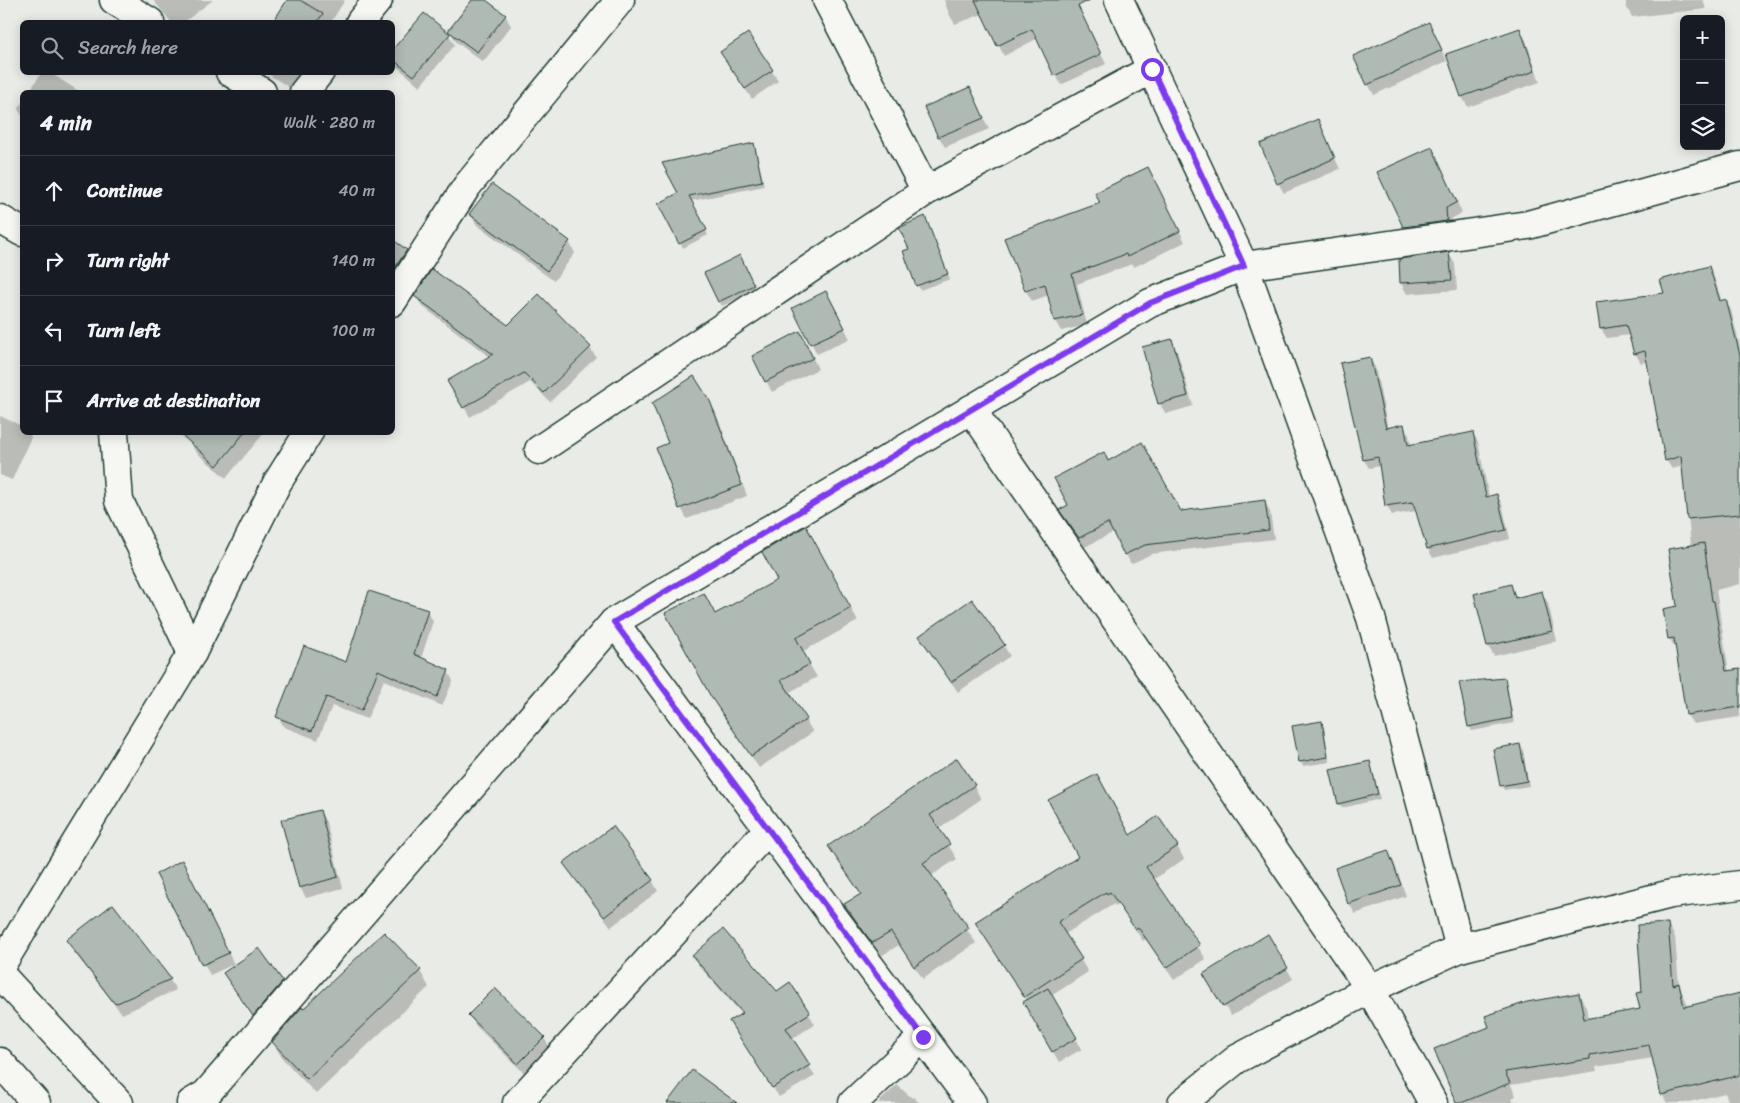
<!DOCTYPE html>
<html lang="en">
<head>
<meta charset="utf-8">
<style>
  :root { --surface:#171b24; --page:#20242c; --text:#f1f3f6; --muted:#9ea1a6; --line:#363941 }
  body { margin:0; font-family:Sriracha,sans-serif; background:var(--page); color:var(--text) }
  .controls { position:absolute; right:15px; top:15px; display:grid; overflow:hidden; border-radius:8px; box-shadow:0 2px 12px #0003 }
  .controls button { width:45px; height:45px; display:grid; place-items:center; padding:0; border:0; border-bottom:1px solid var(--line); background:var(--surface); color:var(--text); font:25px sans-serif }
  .stop { position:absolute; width:15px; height:15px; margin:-11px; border:4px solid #7c3aed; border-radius:50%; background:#fff }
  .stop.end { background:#7c3aed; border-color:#fff; box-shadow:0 1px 5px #0008 }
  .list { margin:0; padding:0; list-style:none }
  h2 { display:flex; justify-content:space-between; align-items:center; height:65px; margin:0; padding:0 20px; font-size:21px }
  h2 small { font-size:16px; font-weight:400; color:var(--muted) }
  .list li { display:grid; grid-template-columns:32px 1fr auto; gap:15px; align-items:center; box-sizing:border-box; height:70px; padding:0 20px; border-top:1px solid var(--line) }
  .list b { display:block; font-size:19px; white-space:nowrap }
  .list em { font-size:16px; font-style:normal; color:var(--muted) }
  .icon { flex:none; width:28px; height:28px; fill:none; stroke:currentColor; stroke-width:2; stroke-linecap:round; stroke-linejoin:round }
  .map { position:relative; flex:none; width:1740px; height:1103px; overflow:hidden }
  .search { position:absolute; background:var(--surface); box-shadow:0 2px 12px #0003; left:20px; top:20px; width:375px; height:55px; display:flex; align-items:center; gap:12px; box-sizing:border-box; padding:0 18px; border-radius:8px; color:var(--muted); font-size:19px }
  .panel { position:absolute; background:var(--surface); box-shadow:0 2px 12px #0003; left:20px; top:90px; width:375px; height:345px; border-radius:8px }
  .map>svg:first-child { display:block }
</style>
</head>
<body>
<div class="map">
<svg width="1740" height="1103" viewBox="0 0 1740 1103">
  <rect width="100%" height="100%" fill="#e9ebe7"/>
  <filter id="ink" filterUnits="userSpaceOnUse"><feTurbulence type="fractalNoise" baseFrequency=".02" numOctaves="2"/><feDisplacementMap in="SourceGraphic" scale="10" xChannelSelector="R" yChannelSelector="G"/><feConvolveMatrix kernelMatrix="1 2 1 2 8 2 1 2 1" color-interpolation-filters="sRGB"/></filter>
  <g filter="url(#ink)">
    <g fill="#0003">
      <polygon points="153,0 213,0 184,22 171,22"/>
      <polygon points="289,0 345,0 331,22 275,22"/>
      <polygon points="474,0 484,0 505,15 511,26 483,62 456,42 450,31"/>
      <polygon points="944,0 1067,0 1085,22 1106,64 1061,85 1038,38 1004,56 983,14 955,24 949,14"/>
      <polygon points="1626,0 1703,0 1706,9 1632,17 1626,6"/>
      <polygon points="1519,30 1526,40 1540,82 1468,107 1462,97 1447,55"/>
      <polygon points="1434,34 1447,61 1374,95 1368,84"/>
      <polygon points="449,35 455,45 420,86 396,66 392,61 392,52"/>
      <polygon points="727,63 772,71 778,81 752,99"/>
      <polygon points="42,72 49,72 80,92 29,92"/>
      <polygon points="265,72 300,72 290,88"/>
      <polygon points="970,89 989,129 945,147 939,137"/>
      <polygon points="22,103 22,116 18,109"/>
      <polygon points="1317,121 1340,169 1284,193 1278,183"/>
      <polygon points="753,144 756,149 764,186 691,201 708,235 683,248 660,204 680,194"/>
      <polygon points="1437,159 1462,213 1451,219 1452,231 1410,238 1404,227"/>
      <polygon points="1153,178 1185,242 1134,267 1132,264 1077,284 1087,325 1061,331 1055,321 1049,295 1032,301 1026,291 1102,204"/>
      <polygon points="470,214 569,242 575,253 554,281 477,225"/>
      <polygon points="927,222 950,279 920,290 904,252 910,249"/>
      <polygon points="392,241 406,251 409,256 396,276 392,275"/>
      <polygon points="1449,254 1455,264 1457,290 1407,294 1401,283"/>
      <polygon points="742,262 756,290 722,306 705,274"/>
      <polygon points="1709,268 1714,277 1722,302 1725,301 1731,310 1740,347 1740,584 1716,590 1729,672 1740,670 1740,717 1693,724 1687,715 1677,648 1675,648 1670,639 1679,608 1691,546 1683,466 1672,469 1666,460 1648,361 1641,363 1635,353 1630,335 1607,338 1601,329 1666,294"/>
      <polygon points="416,297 508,327 590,348 596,357 550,402 530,382 470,417 449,381 490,357 422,306"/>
      <polygon points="832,303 850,339 817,354 794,309"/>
      <polygon points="1171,340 1177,351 1193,406 1166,414 1160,404"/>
      <polygon points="806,343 818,369 772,392 753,356"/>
      <polygon points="1369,358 1375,367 1388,429 1404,426 1409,435 1411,446 1473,433 1478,442 1489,497 1497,495 1502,504 1510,539 1433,558 1428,549 1417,511 1392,515 1387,506 1381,466 1369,468 1364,460"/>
      <polygon points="709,401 716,413 747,496 687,519 681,508 669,444"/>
      <polygon points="0,416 22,426 22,432 29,432 31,437 12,480 0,475"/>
      <polygon points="182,432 265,432 226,478 196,452"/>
      <polygon points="1265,502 1270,512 1274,539 1151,554 1131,564 1114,532 1085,547 1066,520 1070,506 1180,512"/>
      <polygon points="805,528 858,621 802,652 817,677 788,693 813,732 759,768 720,710 715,615 779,580"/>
      <polygon points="1511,586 1517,598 1542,593 1548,603 1557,641 1494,656 1488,646 1475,595"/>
      <polygon points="427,611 433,621 421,659 448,671 453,681 442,706 384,680 367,719 332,706 318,740 284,727 278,717"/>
      <polygon points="920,637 1004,646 1010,656 958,692"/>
      <polygon points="1504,679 1507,684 1514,723 1472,731 1469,726"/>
      <polygon points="1321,723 1324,728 1330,762 1303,766 1300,761"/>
      <polygon points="1520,745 1523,750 1529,786 1504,790 1501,785"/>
      <polygon points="1369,762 1372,767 1380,799 1342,808 1339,803"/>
      <polygon points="974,786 981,799 938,829 957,859 931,876 976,943 923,979 899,945 881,956 853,918 845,905 862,895 830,847"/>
      <polygon points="320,811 326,822 343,888 306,898 300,887"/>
      <polygon points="1130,837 1177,846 1184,859 1153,880 1206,959 1174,980 1146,939 1143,941 1118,904 1115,906 1114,904 1065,934 1088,972 1051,996 1082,1049 1059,1062 1025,1003 1027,1001 984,935"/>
      <polygon points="1387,851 1394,862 1406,896 1355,914 1349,903"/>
      <polygon points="564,863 652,880 658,891 611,927"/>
      <polygon points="188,872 234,964 210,975 157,874"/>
      <polygon points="112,906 170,980 176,990 122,1014 73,951 67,940"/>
      <polygon points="1668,924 1675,937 1679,986 1685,998 1688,1007 1740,995 1740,1103 1729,1103 1725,1093 1685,1103 1667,1103 1662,1094 1653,1058 1596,1067 1597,1071 1511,1085 1516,1096 1512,1098 1514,1103 1458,1103 1579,995 1586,1007 1588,1019 1642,1010 1643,993"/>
      <polygon points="1268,936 1293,979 1231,1016 1205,974"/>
      <polygon points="694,956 777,992 790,984 815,1024 792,1039 815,1076 779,1097 737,1032 742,1014 700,967"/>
      <polygon points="420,971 429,987 316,1094 282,1058 273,1042"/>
      <polygon points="224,973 282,982 288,992 260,1025"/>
      <polygon points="469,1015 544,1038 550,1048 525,1074 476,1026"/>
      <polygon points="897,1085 912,1098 914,1097 919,1103 878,1103"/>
    </g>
    <g fill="#b0bab5" stroke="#1f3d34">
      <polygon points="287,0 300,0 323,14 317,22 273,22"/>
      <polygon points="472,0 486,0 506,15 477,52 448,31"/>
      <polygon points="975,0 1090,0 1078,6 1101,54 1054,76 1032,29 997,46"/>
      <polygon points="424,13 450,34 414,76 392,59 392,50"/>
      <polygon points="1429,22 1442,50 1367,85 1353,56"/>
      <polygon points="1520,28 1535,71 1461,97 1446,54"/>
      <polygon points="748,33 773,70 745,89 720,52"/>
      <polygon points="970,87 984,118 938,137 924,107"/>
      <polygon points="1318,119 1335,158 1277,184 1260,144"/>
      <polygon points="754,143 762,181 689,196 707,230 679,244 658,204 678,193 662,163"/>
      <polygon points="1432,147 1457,202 1446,208 1447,221 1403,227 1377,172"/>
      <polygon points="1148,167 1180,231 1127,257 1126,254 1072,274 1082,315 1054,321 1045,284 1025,291 1004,238 1100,203 1095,193"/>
      <polygon points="492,184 570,241 547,271 469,214"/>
      <polygon points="925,216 948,274 916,286 903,251 909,249 899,228"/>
      <polygon points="392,239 407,250 392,272"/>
      <polygon points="1449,252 1452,280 1400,283 1399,259"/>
      <polygon points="740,255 754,285 718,302 704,273"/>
      <polygon points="1709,266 1720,301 1726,299 1740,355 1740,514 1687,519 1681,456 1665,461 1645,351 1634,354 1626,325 1600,329 1596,302 1664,293 1660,280"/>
      <polygon points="432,269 508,325 539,294 591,347 544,393 524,373 463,408 447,381 493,354 414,296"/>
      <polygon points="826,291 845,328 810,344 792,308"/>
      <polygon points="800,331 813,358 765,382 752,356"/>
      <polygon points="1172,339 1188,396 1158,404 1142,347"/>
      <polygon points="1370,357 1386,428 1404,424 1408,445 1473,432 1486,497 1497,494 1506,530 1427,549 1413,502 1385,506 1378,457 1363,460 1340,363"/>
      <polygon points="694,376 710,401 742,485 679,509 656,448 668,443 652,403"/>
      <polygon points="178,432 245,432 217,466"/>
      <polygon points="1142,442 1181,511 1265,500 1269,530 1145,545 1124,555 1108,523 1079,538 1059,510 1068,505 1054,478 1104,452 1108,461"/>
      <polygon points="806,526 851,608 796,638 810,664 781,680 807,719 751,756 711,697 665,613 704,593 715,614 777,580 762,552"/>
      <polygon points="1704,543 1712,601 1714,601 1726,671 1740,669 1740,707 1686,715 1674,638 1668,639 1663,609 1677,606 1668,549"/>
      <polygon points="1511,584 1515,598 1542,591 1552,631 1487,646 1474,594"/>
      <polygon points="369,591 428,610 414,654 449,670 437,697 378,670 362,710 326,697 312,731 276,717 304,646 346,662"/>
      <polygon points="972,599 1005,645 951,682 919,636"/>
      <polygon points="1505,678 1512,718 1468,727 1459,682"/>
      <polygon points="1322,721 1328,757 1299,762 1292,726"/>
      <polygon points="1520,744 1527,781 1500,786 1493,749"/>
      <polygon points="957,758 975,785 930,815 950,844 923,863 969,928 914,967 891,932 872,943 844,904 861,894 828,846"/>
      <polygon points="1370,761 1378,794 1338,804 1330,770"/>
      <polygon points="1097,774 1130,835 1158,816 1178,846 1146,867 1200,945 1166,968 1138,927 1135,929 1110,892 1107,894 1106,892 1058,922 1082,959 1024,997 975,922 1078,857 1048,800"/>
      <polygon points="320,810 338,877 299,888 281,820"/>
      <polygon points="613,826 653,880 604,917 563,863"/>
      <polygon points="1388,850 1401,885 1348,904 1335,868"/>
      <polygon points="182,860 229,953 202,965 156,874"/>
      <polygon points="113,904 171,979 115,1004 66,940"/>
      <polygon points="1668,923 1673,985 1679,983 1684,1007 1740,993 1740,1075 1661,1095 1649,1045 1590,1055 1590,1059 1505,1072 1510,1083 1461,1103 1456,1103 1434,1049 1489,1027 1485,1016 1527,1002 1579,993 1584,1019 1640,1009 1636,993 1642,992 1637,925"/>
      <polygon points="723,929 777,991 790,982 810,1013 786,1028 810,1065 772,1088 729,1021 743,1013 692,956"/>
      <polygon points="384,932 421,970 307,1079 272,1042 302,1007 303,1009"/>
      <polygon points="1268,934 1288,968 1223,1007 1203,974"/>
      <polygon points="259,948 283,981 253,1016 223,973"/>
      <polygon points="495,988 545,1037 518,1064 468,1015"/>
      <polygon points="1048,988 1077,1038 1052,1052 1023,1002"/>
      <polygon points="692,1070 737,1103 667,1103"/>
    </g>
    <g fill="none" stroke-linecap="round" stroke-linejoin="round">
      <defs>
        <g id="street">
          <polyline points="114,0 150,22"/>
          <polyline points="827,0 926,191"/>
          <polyline points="1119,0 1244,266 1371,618 1460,948"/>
          <polyline points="360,22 378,0"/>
          <polyline points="230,72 262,92"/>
          <polyline points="304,92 320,72"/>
          <polyline points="0,219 22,232"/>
          <polyline points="392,302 467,186 620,0"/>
          <polyline points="971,409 1370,989 1433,1103"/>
          <polyline points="114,432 119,501 192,653"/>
          <polyline points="539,450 926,191 1152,69"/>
          <polyline points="614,622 972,1103"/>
          <polyline points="0,967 192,653 277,483 309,432"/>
          <polyline points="191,1103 206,1094 614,622 1150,303 1244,266 1528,225 1740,166"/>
          <polyline points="517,1103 768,830"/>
          <polyline points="853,1103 923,1037"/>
          <polyline points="1182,1103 1237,1059 1370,989 1460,948 1671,894 1740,885"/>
        </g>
        <g id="secondary">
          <polyline points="0,974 119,1103"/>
          <polyline points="0,1062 36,1103"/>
        </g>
      </defs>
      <use href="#street" stroke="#1f3d34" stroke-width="31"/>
      <use href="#secondary" stroke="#1f3d34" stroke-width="31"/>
      <use href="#street" stroke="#f6f6f2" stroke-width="28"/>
      <use href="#secondary" stroke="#f6f6f2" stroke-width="28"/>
    </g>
  </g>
  <g fill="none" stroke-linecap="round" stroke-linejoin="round" filter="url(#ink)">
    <polyline stroke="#7c3aed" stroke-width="6" points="923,1037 614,622 1150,303 1244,266 1152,69"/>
  </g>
</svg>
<div class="controls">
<button>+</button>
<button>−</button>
<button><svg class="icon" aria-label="layers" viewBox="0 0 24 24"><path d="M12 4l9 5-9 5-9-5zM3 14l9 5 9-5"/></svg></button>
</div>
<div class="stop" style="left:1152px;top:69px"></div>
<div class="stop end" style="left:923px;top:1037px"></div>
<div class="search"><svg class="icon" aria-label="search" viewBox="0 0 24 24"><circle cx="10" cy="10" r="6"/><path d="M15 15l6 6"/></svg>Search here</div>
<section class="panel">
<h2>4 min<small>Walk · 280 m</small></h2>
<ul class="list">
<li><svg class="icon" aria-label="ahead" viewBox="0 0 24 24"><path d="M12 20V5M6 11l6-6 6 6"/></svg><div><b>Continue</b></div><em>40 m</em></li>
<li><svg class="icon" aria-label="right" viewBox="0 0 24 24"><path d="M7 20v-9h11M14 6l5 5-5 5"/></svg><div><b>Turn right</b></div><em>140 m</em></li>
<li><svg class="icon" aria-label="left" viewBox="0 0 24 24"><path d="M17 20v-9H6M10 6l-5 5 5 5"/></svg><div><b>Turn left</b></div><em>100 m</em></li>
<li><svg class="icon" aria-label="arrive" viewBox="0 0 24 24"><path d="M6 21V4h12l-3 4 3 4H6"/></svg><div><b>Arrive at destination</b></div></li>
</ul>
</section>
</div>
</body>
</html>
